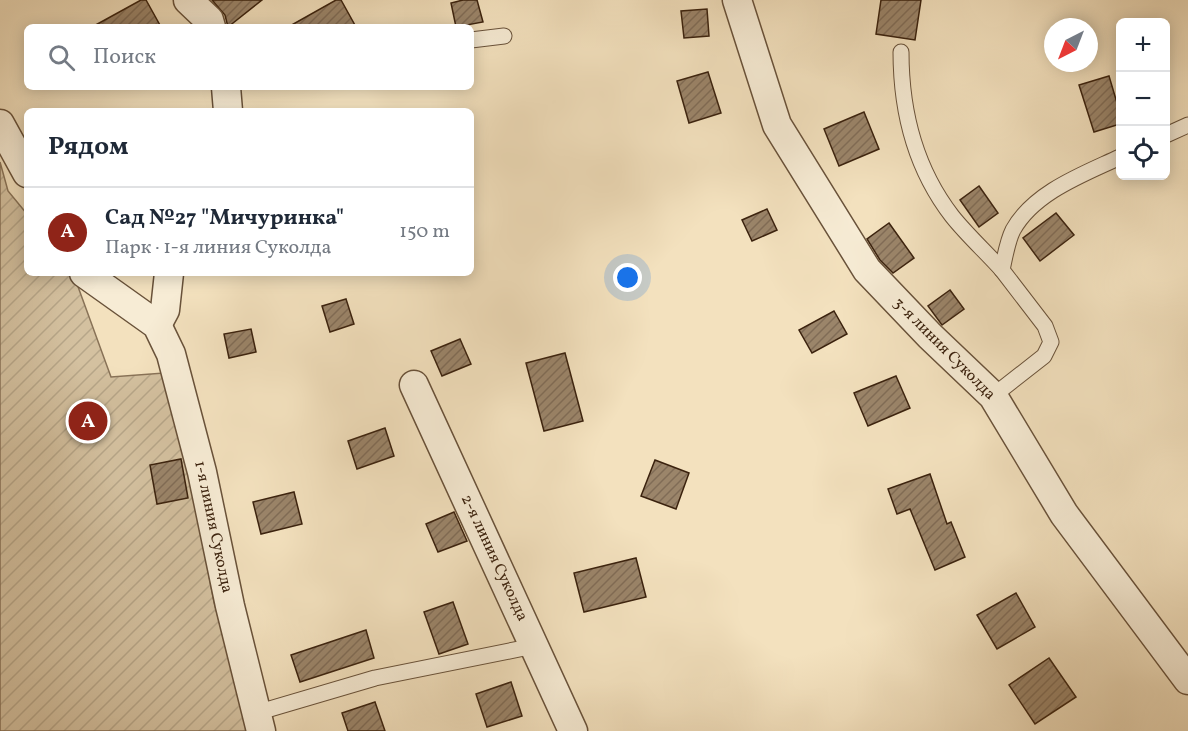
<!DOCTYPE html>
<html lang="ru">
<head>
<meta charset="utf-8">
<style>
  :root { --surface:#fff; --page:#f2f2f3; --text:#1f2937; --muted:#747a83; --line:#e0e1e3; --accent:#8f2418 }
  body { margin:0; font-family:Vollkorn,serif; background:var(--page); color:var(--text) }
  .controls { position:absolute; right:18px; top:18px; display:grid; overflow:hidden; border-radius:9px; box-shadow:0 3px 15px #0003 }
  .controls button { width:54px; height:54px; display:grid; place-items:center; padding:0; border:0; border-bottom:2px solid var(--line); background:var(--surface); color:var(--text); font:30px sans-serif }
  .compass { position:absolute; left:1044px; top:18px; width:54px; height:54px; border-radius:50%; background:var(--surface); box-shadow:0 3px 15px #0003; rotate:222deg }
  .you { position:absolute; left:628px; top:278px; width:21px; height:21px; margin:-15px; border:4px solid #fff; border-radius:50%; background:#1a73e8; box-shadow:0 0 0 9px #1a73e833 }
  .badge { display:grid; place-items:center; width:39px; height:39px; border-radius:50%; background:var(--accent); color:#fff; font-size:20px; font-weight:700 }
  .pin { position:absolute; translate:-50% -50%; border:3px solid #fff; box-shadow:0 2px 6px #0006 }
  .list { margin:0; padding:0; list-style:none }
  h2 { display:flex; justify-content:space-between; align-items:center; height:78px; margin:0; padding:0 24px; font-size:26px }
  h2 small { font-size:20px; font-weight:400; color:var(--muted) }
  .list li { display:grid; grid-template-columns:39px 1fr auto; gap:18px; align-items:center; box-sizing:border-box; height:90px; padding:0 24px; border-top:2px solid var(--line) }
  .list b { display:block; font-size:22px; white-space:nowrap }
  .list p { margin:0; font-size:20px; white-space:nowrap; color:var(--muted) }
  .list em { font-size:20px; font-style:normal; color:var(--muted) }
  .icon { flex:none; width:33px; height:33px; fill:none; stroke:currentColor; stroke-width:2; stroke-linecap:round; stroke-linejoin:round }
  .map { position:relative; flex:none; width:1188px; height:731px; overflow:hidden }
  .search { position:absolute; background:var(--surface); box-shadow:0 3px 15px #0003; left:24px; top:24px; width:450px; height:66px; display:flex; align-items:center; gap:15px; box-sizing:border-box; padding:0 21px; border-radius:9px; color:var(--muted); font-size:22px }
  .panel { position:absolute; background:var(--surface); box-shadow:0 3px 15px #0003; left:24px; top:108px; width:450px; height:168px; border-radius:9px }
  .map>svg:first-child { display:block }
</style>
</head>
<body>
<div class="map">
<svg width="1188" height="731" viewBox="0 0 1188 731">
  <defs>
    <pattern id="garden-furrows" width="10" height="10" patternUnits="userSpaceOnUse" patternTransform="scale(1.5)"><rect width="10" height="10" fill="#d4c1a0"/><path d="M-1 1l2-2M0 10L10 0M9 11l2-2" fill="none" stroke="#b7a689"/></pattern>
    <pattern id="building-hatch" width="6" height="6" patternUnits="userSpaceOnUse" patternTransform="scale(1.5)"><rect width="6" height="6" fill="#9b856a"/><path d="M-1 1l2-2M0 6l6-6M5 7l2-2" fill="none" stroke="#806c56"/></pattern>
  </defs>
  <rect width="100%" height="100%" fill="#f3e1be"/>
  <filter id="stains"><feTurbulence type="fractalNoise" baseFrequency=".00333" numOctaves="4"/><feColorMatrix values="0 0 0 0 .2 0 0 0 0 .09 0 0 0 0 .02 0 0 0 .5 -.17"/></filter>
  <radialGradient id="worn" r=".72"><stop offset=".6" stop-color="#630" stop-opacity="0"/><stop offset="1" stop-color="#630" stop-opacity=".3"/></radialGradient>
  <polygon fill="url(#garden-furrows)" stroke="#887257" stroke-width="1.5" points="0,162 8,191 27,214 27,273 73,273 111,377 164,373 188,465 214,602 249,731 0,731"/>
  <g fill="url(#building-hatch)" stroke="#3b220e" stroke-width="1.5">
    <polygon points="141,0 146,0 161,27 92,27"/>
    <polygon points="212,0 262,0 228,27 225,15"/>
    <polygon points="336,0 341,0 356,27 288,27"/>
    <polygon points="463,0 477,0 483,22 456,27 451,3"/>
    <polygon points="881,0 921,0 915,40 876,34"/>
    <polygon points="707,9 709,36 684,38 681,11"/>
    <polygon points="708,72 721,113 689,123 677,81"/>
    <polygon points="1109,76 1120,113 1120,124 1094,132 1079,85"/>
    <polygon points="864,112 879,149 839,166 824,129"/>
    <polygon points="979,186 998,213 979,227 960,200"/>
    <polygon points="767,209 777,230 752,241 742,220"/>
    <polygon points="1056,213 1074,235 1040,261 1023,238"/>
    <polygon points="889,223 914,258 893,273 880,260 867,239"/>
    <polygon points="950,290 964,309 942,325 928,306"/>
    <polygon points="346,299 354,324 330,332 322,306"/>
    <polygon points="834,311 847,334 812,353 799,330"/>
    <polygon points="251,329 256,352 229,358 224,334"/>
    <polygon points="460,339 471,364 442,376 431,351"/>
    <polygon points="565,353 583,421 544,431 526,363"/>
    <polygon points="896,376 910,408 868,426 854,393"/>
    <polygon points="385,428 394,456 357,469 348,441"/>
    <polygon points="181,459 188,498 157,504 150,465"/>
    <polygon points="655,460 689,473 676,509 641,496"/>
    <polygon points="930,474 947,524 951,522 965,557 935,570 910,509 897,514 888,489"/>
    <polygon points="294,492 302,524 261,534 253,502"/>
    <polygon points="454,512 467,541 438,552 426,524"/>
    <polygon points="636,558 646,597 584,612 574,573"/>
    <polygon points="1016,593 1035,627 997,649 977,615"/>
    <polygon points="453,602 468,644 439,654 424,612"/>
    <polygon points="366,630 374,658 300,682 291,655"/>
    <polygon points="1049,658 1076,697 1035,724 1009,685"/>
    <polygon points="511,682 522,716 487,727 476,694"/>
    <polygon points="375,702 385,731 348,731 342,713"/>
  </g>
  <g fill="none" stroke-linecap="round" stroke-linejoin="round">
    <defs>
      <g id="lane">
        <polyline points="471,40 504,36"/>
        <path d="M901 52C901 111 915 168 952 216 967 235 986 252 1002 270"/>
        <polyline points="1166,135 1188,125"/>
        <path d="M993 396 1044 356 1051 342 1045 326 1002 270C1005 257 1007 242 1013 230 1034 192 1084 174 1120 157"/>
        <polyline points="256,713 375,678 534,646"/>
      </g>
      <g id="street">
        <polyline points="188,0 209,20 211,27"/>
        <polyline points="737,0 777,125 867,270 930,336 993,396 1064,514 1188,680"/>
        <polyline points="226,87 228,111"/>
        <polyline points="0,124 27,173"/>
        <polyline points="84,273 157,325 171,354 202,472 230,606 261,731"/>
        <polyline points="157,325 165,310 169,273"/>
        <polyline points="414,385 573,731"/>
      </g>
    </defs>
    <use href="#lane" stroke="#69523a" stroke-width="17"/>
    <use href="#street" stroke="#69523a" stroke-width="31"/>
    <use href="#lane" stroke="#f7ecd5" stroke-width="15"/>
    <use href="#street" stroke="#f7ecd5" stroke-width="28"/>
  </g>
  <g text-anchor="middle" dominant-baseline="central" stroke-width="4.5" stroke-linejoin="round" paint-order="stroke">
    <g font-size="16" fill="#3b220e" stroke="#f7ecd5">
      <text transform="translate(944 349) rotate(45)">3-я линия Суколда</text>
      <text transform="translate(213 527) rotate(78)">1-я линия Суколда</text>
      <text transform="translate(494 558) rotate(65)">2-я линия Суколда</text>
    </g>
  </g>
  <rect width="100%" height="100%" filter="url(#stains)"/>
  <rect width="100%" height="100%" fill="url(#worn)"/>
</svg>
<div class="controls">
<button>+</button>
<button>−</button>
<button><svg class="icon" aria-label="locate" viewBox="0 0 24 24"><circle cx="12" cy="12" r="6"/><path d="M12 2v4M12 18v4M2 12h4M18 12h4"/></svg></button>
</div>
<svg class="compass" viewBox="-18 -18 36 36"><path d="M0-13l5 13h-10z" fill="#e53935"/><path d="M0 13l5-13h-10z" fill="#747a83"/></svg>
<div class="you"></div>
<div class="pin badge" style="left:88px;top:421px">A</div>
<div class="search"><svg class="icon" aria-label="search" viewBox="0 0 24 24"><circle cx="10" cy="10" r="6"/><path d="M15 15l6 6"/></svg>Поиск</div>
<section class="panel">
<h2>Рядом<small></small></h2>
<ul class="list">
<li><span class="badge">A</span><div><b>Сад №27 &quot;Мичуринка&quot;</b><p>Парк · 1-я линия Суколда</p></div><em>150 m</em></li>
</ul>
</section>
</div>
</body>
</html>
